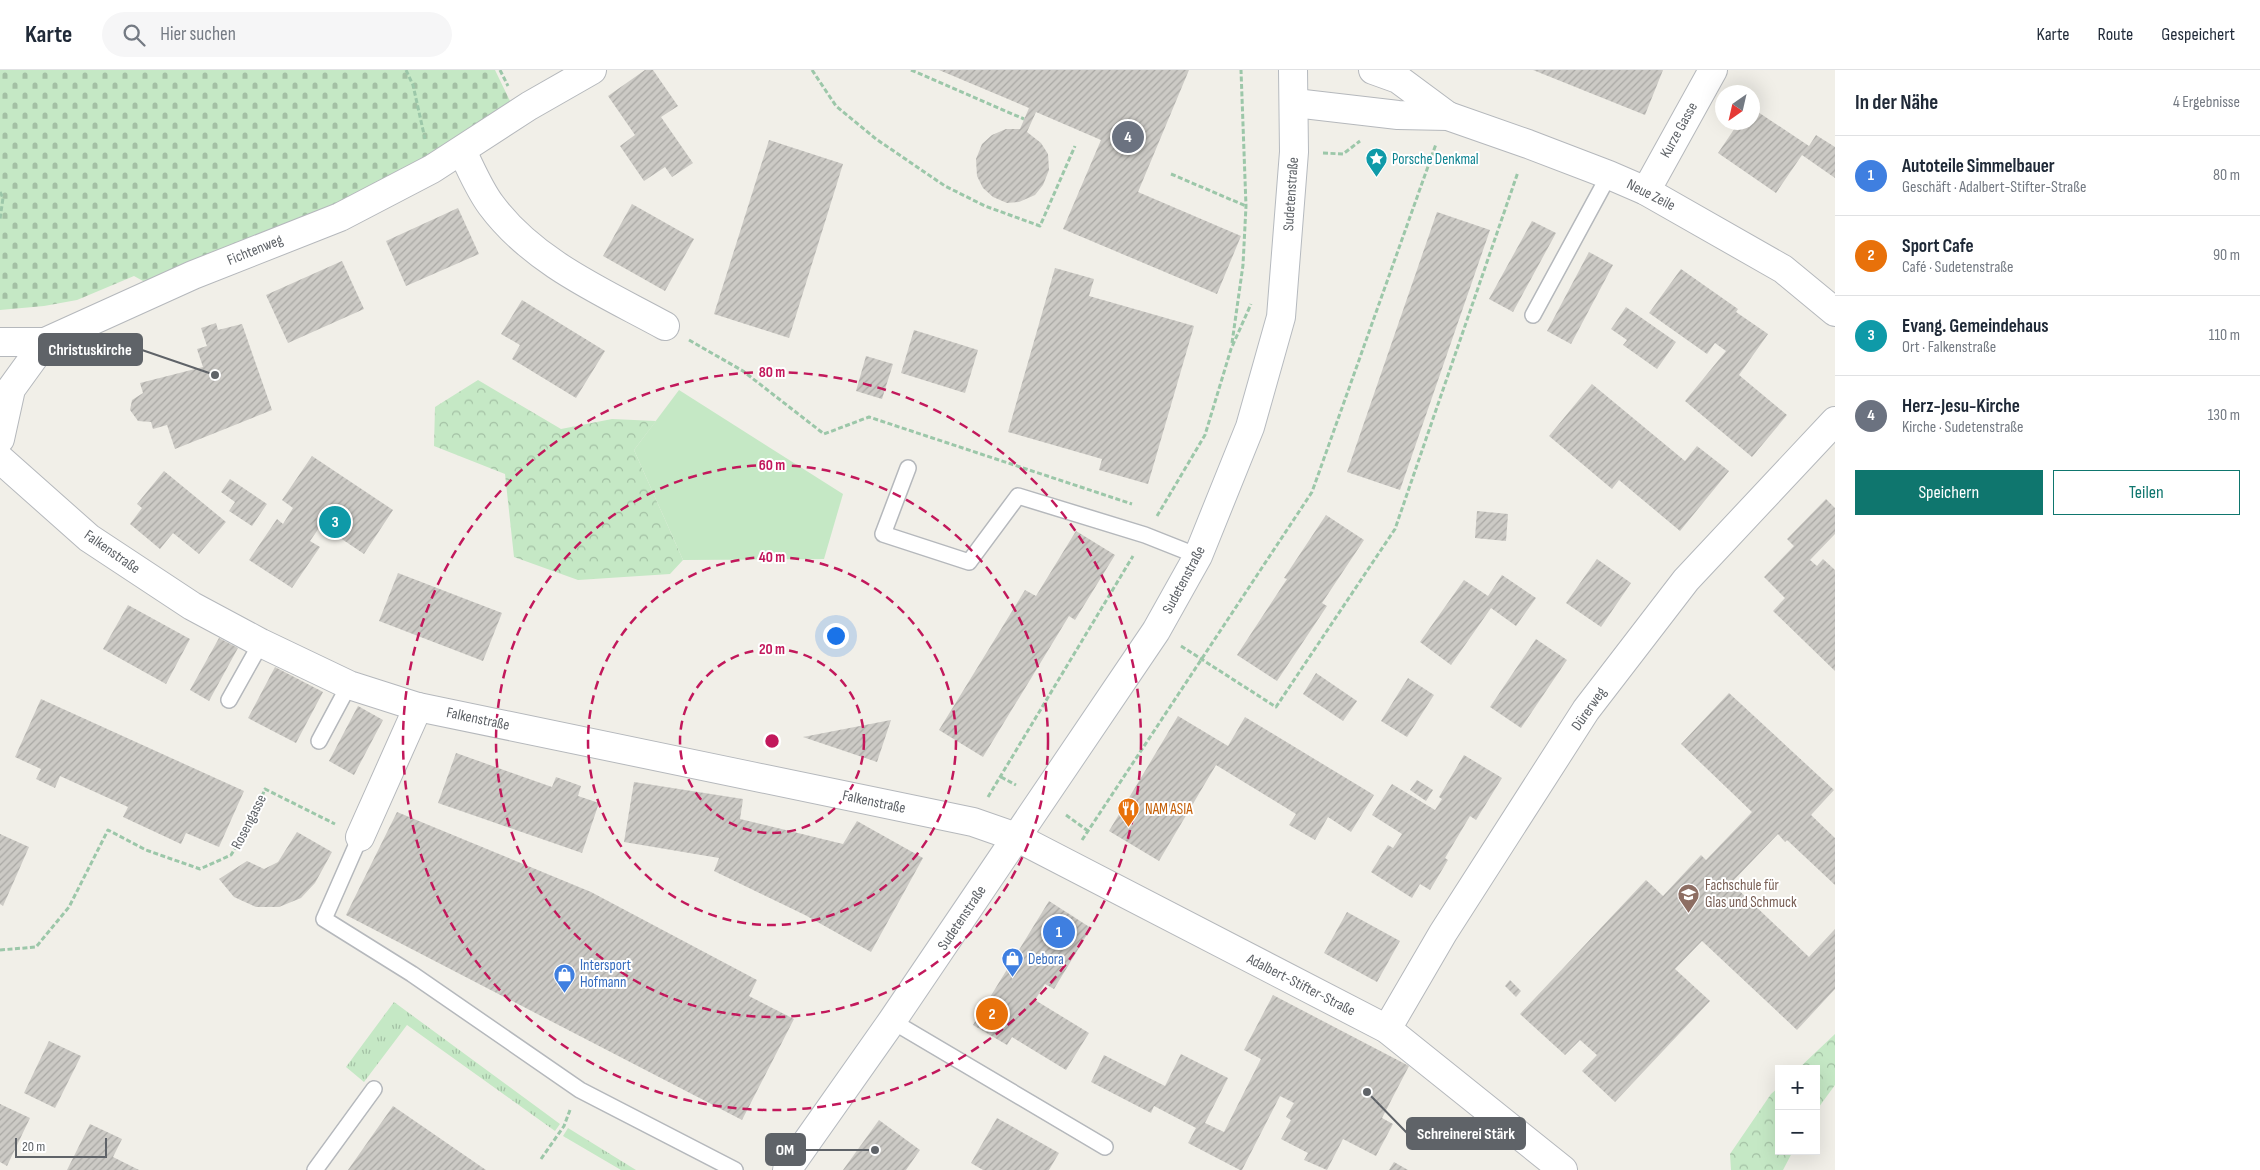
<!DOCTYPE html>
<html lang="de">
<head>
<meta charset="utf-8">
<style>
  :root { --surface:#fff; --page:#f6f6f7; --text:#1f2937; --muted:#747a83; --line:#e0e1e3; --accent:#0f766e }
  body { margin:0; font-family:"Sofia Sans Condensed",sans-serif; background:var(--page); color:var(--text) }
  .controls { position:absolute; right:15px; bottom:15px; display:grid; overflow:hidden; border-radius:0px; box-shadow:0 5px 20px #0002 }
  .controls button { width:45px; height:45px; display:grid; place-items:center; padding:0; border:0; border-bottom:1px solid var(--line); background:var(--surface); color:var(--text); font:25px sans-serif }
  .compass { position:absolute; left:1715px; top:15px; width:45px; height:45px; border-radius:50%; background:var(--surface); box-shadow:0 5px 20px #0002; rotate:214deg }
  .scale { position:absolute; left:15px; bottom:12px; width:92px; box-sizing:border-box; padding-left:5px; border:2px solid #5f6368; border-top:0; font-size:14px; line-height:18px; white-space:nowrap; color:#5f6368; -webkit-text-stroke:4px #fff; paint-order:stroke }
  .you { position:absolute; left:835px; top:565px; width:18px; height:18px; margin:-12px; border:4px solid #fff; border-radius:50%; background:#1a73e8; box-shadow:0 0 0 8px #1a73e833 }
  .badge { display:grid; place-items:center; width:32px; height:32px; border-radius:50%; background:var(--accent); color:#fff; font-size:16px; font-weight:700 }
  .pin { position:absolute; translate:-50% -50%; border:2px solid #fff; box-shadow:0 1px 5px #0006 }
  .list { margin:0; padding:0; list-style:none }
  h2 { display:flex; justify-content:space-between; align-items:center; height:65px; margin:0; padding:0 20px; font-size:21px }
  h2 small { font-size:16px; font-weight:400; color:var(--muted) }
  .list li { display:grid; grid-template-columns:32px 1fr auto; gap:15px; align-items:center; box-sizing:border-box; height:80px; padding:0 20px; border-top:1px solid var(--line) }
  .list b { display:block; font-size:19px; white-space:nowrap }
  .list p { margin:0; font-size:16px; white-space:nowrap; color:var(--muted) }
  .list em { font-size:16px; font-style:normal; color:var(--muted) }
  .actions { display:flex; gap:10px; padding:15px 20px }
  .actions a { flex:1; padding:11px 0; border:1px solid var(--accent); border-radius:0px; text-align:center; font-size:18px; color:var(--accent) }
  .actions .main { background:var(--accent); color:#fff }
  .icon { flex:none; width:28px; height:28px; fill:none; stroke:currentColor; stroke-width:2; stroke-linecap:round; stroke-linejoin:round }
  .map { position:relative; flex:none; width:1835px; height:1100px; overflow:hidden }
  header { display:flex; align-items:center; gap:30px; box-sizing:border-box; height:70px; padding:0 25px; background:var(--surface); border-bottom:1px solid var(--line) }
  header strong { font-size:24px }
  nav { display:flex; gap:28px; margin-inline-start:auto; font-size:18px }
  .search { width:350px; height:45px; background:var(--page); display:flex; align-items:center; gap:12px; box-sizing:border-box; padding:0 18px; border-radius:28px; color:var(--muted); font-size:19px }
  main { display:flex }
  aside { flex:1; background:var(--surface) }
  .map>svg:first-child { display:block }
</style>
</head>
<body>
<header>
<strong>Karte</strong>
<div class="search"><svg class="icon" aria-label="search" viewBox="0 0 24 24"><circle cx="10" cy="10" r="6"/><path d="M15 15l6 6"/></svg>Hier suchen</div>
<nav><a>Karte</a><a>Route</a><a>Gespeichert</a></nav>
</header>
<main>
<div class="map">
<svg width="1835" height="1100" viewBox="0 0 1835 1100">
  <defs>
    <pattern id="grass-tufts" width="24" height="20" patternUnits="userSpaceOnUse" patternTransform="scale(1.25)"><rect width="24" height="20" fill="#c5e8c5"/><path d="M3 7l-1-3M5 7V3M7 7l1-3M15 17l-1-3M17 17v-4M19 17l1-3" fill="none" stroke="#a3c0a4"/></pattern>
    <pattern id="forest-crowns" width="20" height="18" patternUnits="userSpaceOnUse" patternTransform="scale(1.25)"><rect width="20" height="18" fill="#c5e8c5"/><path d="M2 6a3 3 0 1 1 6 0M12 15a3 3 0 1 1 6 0" fill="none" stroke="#a3c0a4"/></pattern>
    <pattern id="cemetery-stones" width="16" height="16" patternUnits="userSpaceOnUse" patternTransform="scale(1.25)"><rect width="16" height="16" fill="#c5e8c5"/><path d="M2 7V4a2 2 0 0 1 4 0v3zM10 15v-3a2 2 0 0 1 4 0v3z" fill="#a3c0a4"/></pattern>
    <pattern id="building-hatch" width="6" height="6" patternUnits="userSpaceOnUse" patternTransform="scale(1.25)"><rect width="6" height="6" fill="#cccac5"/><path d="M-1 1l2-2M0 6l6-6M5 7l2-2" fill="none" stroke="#a9a8a4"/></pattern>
  </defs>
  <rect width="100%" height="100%" fill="#f1efe8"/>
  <g fill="url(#grass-tufts)">
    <polygon points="394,932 560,1054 555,1061 407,955 364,1012 346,997"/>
    <polygon points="568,1058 636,1100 621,1100 563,1066"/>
  </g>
  <g fill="url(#forest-crowns)">
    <polygon points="478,310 561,359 612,349 656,351 634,380 683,490 670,504 578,510 514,487 505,404 434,376 435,337"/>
    <polygon points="1835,964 1835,1015 1816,1041 1816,999 1798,999"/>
    <polygon points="1779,1017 1779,1081 1793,1081 1783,1100 1731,1100 1730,1084 1771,1024"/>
  </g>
  <polygon fill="url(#cemetery-stones)" points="0,0 495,0 512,35 457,74 333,140 152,216 134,206 77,230 44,236 0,240"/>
  <polygon fill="#c5e8c5" points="679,320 843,424 824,489 683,490 634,380"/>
  <g fill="url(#building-hatch)">
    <polygon points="645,0 653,0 678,36 661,47 693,93 672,107 665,97 644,111 620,76 635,65 608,26"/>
    <polygon points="939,0 1189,0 1138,122 1241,166 1217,224 1063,159 1101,70 1036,42 1027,62 1041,73 1048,84 1049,100 1043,115 1035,125 1019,132 1007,133 993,127 983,118 977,106 976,89 982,74 992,65 1006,59 1020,59 1029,38"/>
    <polygon points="1533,0 1663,0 1645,45"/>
    <polygon points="1752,38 1809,76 1816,65 1835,77 1835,108 1802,85 1776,123 1718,83 1739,52 1752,52"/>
    <polygon points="769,70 843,94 789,268 714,244"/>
    <polygon points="632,134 694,169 665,221 603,186"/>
    <polygon points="458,138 479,184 406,216 386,171"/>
    <polygon points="1437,142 1490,160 1400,420 1347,402"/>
    <polygon points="1532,151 1556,163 1513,242 1489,229"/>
    <polygon points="1589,182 1613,195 1571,274 1547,261"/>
    <polygon points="342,191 364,239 288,273 266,225"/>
    <polygon points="1055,198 1094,209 1089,226 1194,256 1148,414 1099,400 1102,389 1008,362"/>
    <polygon points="1681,199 1738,239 1736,242 1768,264 1739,305 1787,345 1752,387 1685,331 1726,281 1715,273 1707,284 1649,243"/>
    <polygon points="522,230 605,281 576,328 512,289 520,275 501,264"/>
    <polygon points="1626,237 1676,272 1657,299 1623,275 1627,270 1611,259"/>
    <polygon points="216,253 218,260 242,254 272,340 175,379 167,355 153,359 151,352 138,351 130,340 132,330 143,323 140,313 203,297 197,279 207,276 201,258"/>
    <polygon points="914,260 978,280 965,323 901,303"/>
    <polygon points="866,286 893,294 882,329 856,321"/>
    <polygon points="1592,314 1685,391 1697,376 1729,401 1680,461 1619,410 1612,419 1549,366"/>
    <polygon points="312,386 393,440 364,484 321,455 310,471 320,477 292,518 249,490 277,449 283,454 293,438 282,430"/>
    <polygon points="164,401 226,452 199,484 173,463 160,479 130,454 142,438 137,434"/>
    <polygon points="230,409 267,434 252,456 229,441 235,432 221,422"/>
    <polygon points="1826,429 1835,438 1835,464 1810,490 1817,496 1823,489 1835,500 1835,601 1773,541 1785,528 1764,507 1794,476 1787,469"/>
    <polygon points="1477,441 1508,444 1506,471 1475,468"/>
    <polygon points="1326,445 1364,470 1322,533 1327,536 1277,611 1237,585 1287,509 1284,508"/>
    <polygon points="1076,461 1115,485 1075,550 1069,546 983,687 939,660 1025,520 1036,526"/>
    <polygon points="1597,489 1631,513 1601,557 1566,533"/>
    <polygon points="398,503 502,543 483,591 379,551"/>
    <polygon points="1502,505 1536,528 1516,556 1491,538 1451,595 1420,572 1464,510 1488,526"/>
    <polygon points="128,535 190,569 166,614 103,579"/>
    <polygon points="219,568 238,578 209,631 190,620"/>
    <polygon points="1536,569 1567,590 1521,658 1490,637"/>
    <polygon points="275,597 323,622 296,673 248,648"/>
    <polygon points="1316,603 1357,631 1343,651 1303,624"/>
    <polygon points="1408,608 1434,625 1407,667 1381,651"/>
    <polygon points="1729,623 1834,720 1811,745 1835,768 1835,815 1787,770 1785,772 1778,764 1731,813 1809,887 1835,859 1835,919 1797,960 1702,871 1675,899 1710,931 1615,1032 1582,1001 1597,985 1580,970 1565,985 1520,944 1646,810 1663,826 1701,785 1706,790 1752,742 1681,674"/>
    <polygon points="41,629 244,721 219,777 186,763 181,774 123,747 128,737 60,706 55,718 36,709 41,699 15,687"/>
    <polygon points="358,636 383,650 354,705 329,691"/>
    <polygon points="1178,646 1228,676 1245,647 1374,725 1351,762 1328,747 1315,770 1289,755 1296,744 1216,695 1159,791 1109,761"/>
    <polygon points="891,650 877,692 803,667"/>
    <polygon points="456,683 552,717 556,707 581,716 578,726 599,733 582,783 438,733"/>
    <polygon points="1464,685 1502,708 1476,750 1470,746 1445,788 1448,790 1430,820 1420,814 1412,828 1371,802 1388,775 1393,778 1402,764 1372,745 1392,714 1435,740 1442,729 1439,727"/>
    <polygon points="1417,710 1433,720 1426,731 1410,720"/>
    <polygon points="634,712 743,729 740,749 843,774 857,751 923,788 871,882 805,845 714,801 719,788 624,772"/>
    <polygon points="397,742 591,822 757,910 749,926 794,949 742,1050 346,845"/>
    <polygon points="297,762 332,782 315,813 301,828 279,837 256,837 234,827 219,809 247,791 264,799 278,792"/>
    <polygon points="0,764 29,777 3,836 0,834"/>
    <polygon points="1049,831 1091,858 1054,919 1045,914 1035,930 1089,963 1066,1000 1012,967 1007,975 973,955"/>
    <polygon points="1347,842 1400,871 1377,912 1324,883"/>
    <polygon points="1510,910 1521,921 1516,927 1505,916"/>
    <polygon points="1273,925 1409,996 1382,1048 1393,1054 1376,1086 1343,1069 1327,1100 1304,1090 1308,1083 1281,1069 1291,1050 1286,1047 1294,1033 1280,1026 1242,1100 1240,1100 1188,1073 1196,1058 1154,1036 1151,1043 1091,1012 1104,985 1165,1016 1181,984 1228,1008 1205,1053 1224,1062 1261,989 1244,980"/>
    <polygon points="49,971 81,986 55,1038 24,1023"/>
    <polygon points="0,1034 30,1048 7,1096 0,1092"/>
    <polygon points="393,1036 486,1100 348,1100"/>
    <polygon points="997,1048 1059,1083 1049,1100 983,1100 971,1093"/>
    <polygon points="879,1050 920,1080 906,1100 843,1100"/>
    <polygon points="90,1054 122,1069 113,1087 139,1100 67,1100"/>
    <polygon points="1394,1092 1408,1100 1389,1100"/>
  </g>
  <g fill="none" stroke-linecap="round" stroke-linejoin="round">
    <defs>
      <g id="lane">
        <polyline points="1533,245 1609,105"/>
        <polyline points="908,398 883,464 969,492 1018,426 1145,465 1198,486"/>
        <polyline points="229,630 261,573"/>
        <polyline points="319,671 349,615"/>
        <polyline points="360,767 324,849 412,904 580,1020 735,1100"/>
        <polyline points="892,951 1105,1077"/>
        <polyline points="315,1100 374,1019"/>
      </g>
      <g id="street">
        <polyline points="1373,0 1398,9 1448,46"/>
        <polyline points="1295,33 1398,45 1448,46 1528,74 1609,105 1646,121 1783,199 1835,242"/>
        <path d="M462 81C471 99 479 119 491 135 534 193 603 222 665 256"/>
        <polyline points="1646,121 1713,0"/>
        <polyline points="0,272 45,272 193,205 340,147 432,99 529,36 592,0"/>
        <polyline points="0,369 11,319 45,272"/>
        <polyline points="0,389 89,468 192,536 261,573 349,615 418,637 973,752 1016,767 1387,959 1563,1100"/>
        <polyline points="360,767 418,637"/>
        <polyline points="1387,959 1443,863 1586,640 1686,510 1835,351"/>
      </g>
      <polyline id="secondary" points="787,1100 892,951 1156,561 1198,486 1250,357 1281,247 1294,82 1293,0"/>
    </defs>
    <use href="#lane" stroke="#b5b8bc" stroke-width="18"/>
    <use href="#street" stroke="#b5b8bc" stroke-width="30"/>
    <use href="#secondary" stroke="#b6babf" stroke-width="30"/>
    <g stroke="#9cc7a9" stroke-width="3" stroke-dasharray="5 2.5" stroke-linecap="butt">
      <polyline points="406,0 413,15 425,69"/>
      <polyline points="500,0 508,16"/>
      <polyline points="812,0 836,36 876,69 945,116 985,136 1040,156 1075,76"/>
      <polyline points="911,0 1024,49"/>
      <polyline points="1323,83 1343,84 1360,71"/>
      <polyline points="1171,104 1246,136"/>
      <polyline points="0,122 3,128 0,149"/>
      <polyline points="689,270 743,301 824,364 869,347 1132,434"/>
      <polyline points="1232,273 1243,195 1246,136 1241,0"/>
      <polyline points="1157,446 1205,365 1231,279 1251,234"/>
      <polyline points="1181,576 1276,637 1395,459 1518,102"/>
      <polyline points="1001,707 1016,715"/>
      <polyline points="988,727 1133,486"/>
      <polyline points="1066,745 1088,761"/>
      <polyline points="1082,770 1312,422 1436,74"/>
      <polyline points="0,880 36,877 69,837 108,760 146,780 200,799 231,785 251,753 265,719 335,754"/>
      <polyline points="541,1089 564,1056 570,1040"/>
    </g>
    <use href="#lane" stroke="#fff" stroke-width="15"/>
    <use href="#street" stroke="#fff" stroke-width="28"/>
    <use href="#secondary" stroke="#fff" stroke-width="28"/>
  </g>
  <g fill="none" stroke="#c2185b" stroke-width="2.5" stroke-dasharray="9 6">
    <circle cx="772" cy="671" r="92"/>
    <circle cx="772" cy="671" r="184"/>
    <circle cx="772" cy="671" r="276"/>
    <circle cx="772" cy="671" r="369"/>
  </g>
  <defs>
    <symbol id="sight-pin" viewBox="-11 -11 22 30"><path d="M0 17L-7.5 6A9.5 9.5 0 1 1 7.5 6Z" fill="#0f9aa8" stroke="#fff"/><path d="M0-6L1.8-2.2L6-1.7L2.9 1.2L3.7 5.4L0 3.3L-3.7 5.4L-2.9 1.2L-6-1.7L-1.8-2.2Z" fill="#fff"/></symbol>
    <symbol id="restaurant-pin" viewBox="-11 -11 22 30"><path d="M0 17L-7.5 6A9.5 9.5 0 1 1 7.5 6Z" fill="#e8710a" stroke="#fff"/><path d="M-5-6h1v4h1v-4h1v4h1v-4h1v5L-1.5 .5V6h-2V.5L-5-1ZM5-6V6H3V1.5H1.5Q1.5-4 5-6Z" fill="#fff"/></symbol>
    <symbol id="school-pin" viewBox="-11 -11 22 30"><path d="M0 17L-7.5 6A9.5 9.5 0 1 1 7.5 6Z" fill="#8d6e63" stroke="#fff"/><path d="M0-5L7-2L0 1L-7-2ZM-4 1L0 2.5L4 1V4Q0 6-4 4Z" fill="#fff"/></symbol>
    <symbol id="shop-pin" viewBox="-11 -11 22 30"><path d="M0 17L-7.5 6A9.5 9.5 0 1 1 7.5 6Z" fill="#3f7fe0" stroke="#fff"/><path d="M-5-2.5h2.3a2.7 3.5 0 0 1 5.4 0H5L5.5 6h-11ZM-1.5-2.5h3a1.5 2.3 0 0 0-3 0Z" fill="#fff"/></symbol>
  </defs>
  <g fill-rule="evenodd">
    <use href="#sight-pin" x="1364" y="76" width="25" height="34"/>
    <use href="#restaurant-pin" x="1116" y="726" width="25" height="34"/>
    <use href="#school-pin" x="1676" y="812" width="25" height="34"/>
    <use href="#shop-pin" x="1000" y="876" width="25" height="34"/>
    <use href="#shop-pin" x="552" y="892" width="25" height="34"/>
  </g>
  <g text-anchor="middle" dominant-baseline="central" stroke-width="4" stroke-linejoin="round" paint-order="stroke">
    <g font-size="15" fill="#5f6368" stroke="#fff">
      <text transform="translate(1679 60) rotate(-61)">Kurze Gasse</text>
      <text transform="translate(1291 124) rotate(-86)">Sudetenstraße</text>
      <text transform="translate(1651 125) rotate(27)">Neue Zeile</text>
      <text transform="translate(255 180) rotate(-22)">Fichtenweg</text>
      <text transform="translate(112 482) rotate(35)">Falkenstraße</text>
      <text transform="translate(1184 510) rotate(-62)">Sudetenstraße</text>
      <text transform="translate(1589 639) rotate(-55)">Dürerweg</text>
      <text transform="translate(478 649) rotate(12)">Falkenstraße</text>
      <text transform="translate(874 732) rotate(12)">Falkenstraße</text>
      <text transform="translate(249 752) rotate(-63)">Rosengasse</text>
      <text transform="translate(962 848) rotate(-56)">Sudetenstraße</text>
      <text transform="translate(1301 915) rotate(27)">Adalbert-Stifter-Straße</text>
    </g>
    <g font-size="15" fill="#0d838f" stroke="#fff" text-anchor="start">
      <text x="1392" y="89">Porsche Denkmal</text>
    </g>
    <g font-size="15" fill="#c56008" stroke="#fff" text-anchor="start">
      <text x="1145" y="739">NAM ASIA</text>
    </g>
    <g font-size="15" fill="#785e54" stroke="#fff" text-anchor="start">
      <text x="1705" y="815">Fachschule für<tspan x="1705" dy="17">Glas und Schmuck</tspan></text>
    </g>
    <g font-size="15" fill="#366cbe" stroke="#fff" text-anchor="start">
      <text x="1028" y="889">Debora</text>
      <text x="580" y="895">Intersport<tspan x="580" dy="17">Hofmann</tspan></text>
    </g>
  </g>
  <circle cx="772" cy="671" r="8" fill="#c2185b" stroke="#fff" stroke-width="2.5"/>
  <g font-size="15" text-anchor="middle" font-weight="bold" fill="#c2185b" stroke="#fff" stroke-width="4" stroke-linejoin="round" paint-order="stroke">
    <text x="772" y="307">80 m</text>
    <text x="772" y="400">60 m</text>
    <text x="772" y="492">40 m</text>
    <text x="772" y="584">20 m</text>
  </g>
  <path fill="none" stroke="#5f6368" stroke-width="2" d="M215 305L142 280M1367 1022L1407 1063M875 1080L805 1080"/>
  <g fill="#5f6368" stroke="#fff" stroke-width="2">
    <circle cx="215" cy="305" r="5"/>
    <circle cx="1367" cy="1022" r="5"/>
    <circle cx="875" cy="1080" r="5"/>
  </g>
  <g fill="#5f6368" stroke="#5f6368" stroke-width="2">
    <rect x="39" y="264" width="103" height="31" rx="5"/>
    <rect x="1407" y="1048" width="118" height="31" rx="5"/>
    <rect x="766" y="1064" width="39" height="31" rx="5"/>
  </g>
  <g font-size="16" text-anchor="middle" font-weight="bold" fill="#fff">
    <text x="90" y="285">Christuskirche</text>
    <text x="1466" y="1069">Schreinerei Stärk</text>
    <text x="785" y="1085">OM</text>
  </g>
</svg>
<div class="controls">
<button>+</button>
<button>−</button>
</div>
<svg class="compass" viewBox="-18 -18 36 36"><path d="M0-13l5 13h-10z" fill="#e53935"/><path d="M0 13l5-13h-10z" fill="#747a83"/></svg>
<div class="scale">20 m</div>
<div class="you"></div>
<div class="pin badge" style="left:1059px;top:862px;background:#3f7fe0">1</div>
<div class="pin badge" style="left:992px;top:944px;background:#e8710a">2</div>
<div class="pin badge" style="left:335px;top:452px;background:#0f9aa8">3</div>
<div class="pin badge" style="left:1128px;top:67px;background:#6b7280">4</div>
</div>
<aside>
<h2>In der Nähe<small>4 Ergebnisse</small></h2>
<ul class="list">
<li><span class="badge" style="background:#3f7fe0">1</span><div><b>Autoteile Simmelbauer</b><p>Geschäft · Adalbert-Stifter-Straße</p></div><em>80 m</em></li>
<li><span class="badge" style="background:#e8710a">2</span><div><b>Sport Cafe</b><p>Café · Sudetenstraße</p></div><em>90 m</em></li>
<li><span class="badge" style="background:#0f9aa8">3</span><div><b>Evang. Gemeindehaus</b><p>Ort · Falkenstraße</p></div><em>110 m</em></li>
<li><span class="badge" style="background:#6b7280">4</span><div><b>Herz-Jesu-Kirche</b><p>Kirche · Sudetenstraße</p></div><em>130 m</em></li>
</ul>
<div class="actions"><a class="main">Speichern</a><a>Teilen</a></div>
</aside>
</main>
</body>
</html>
